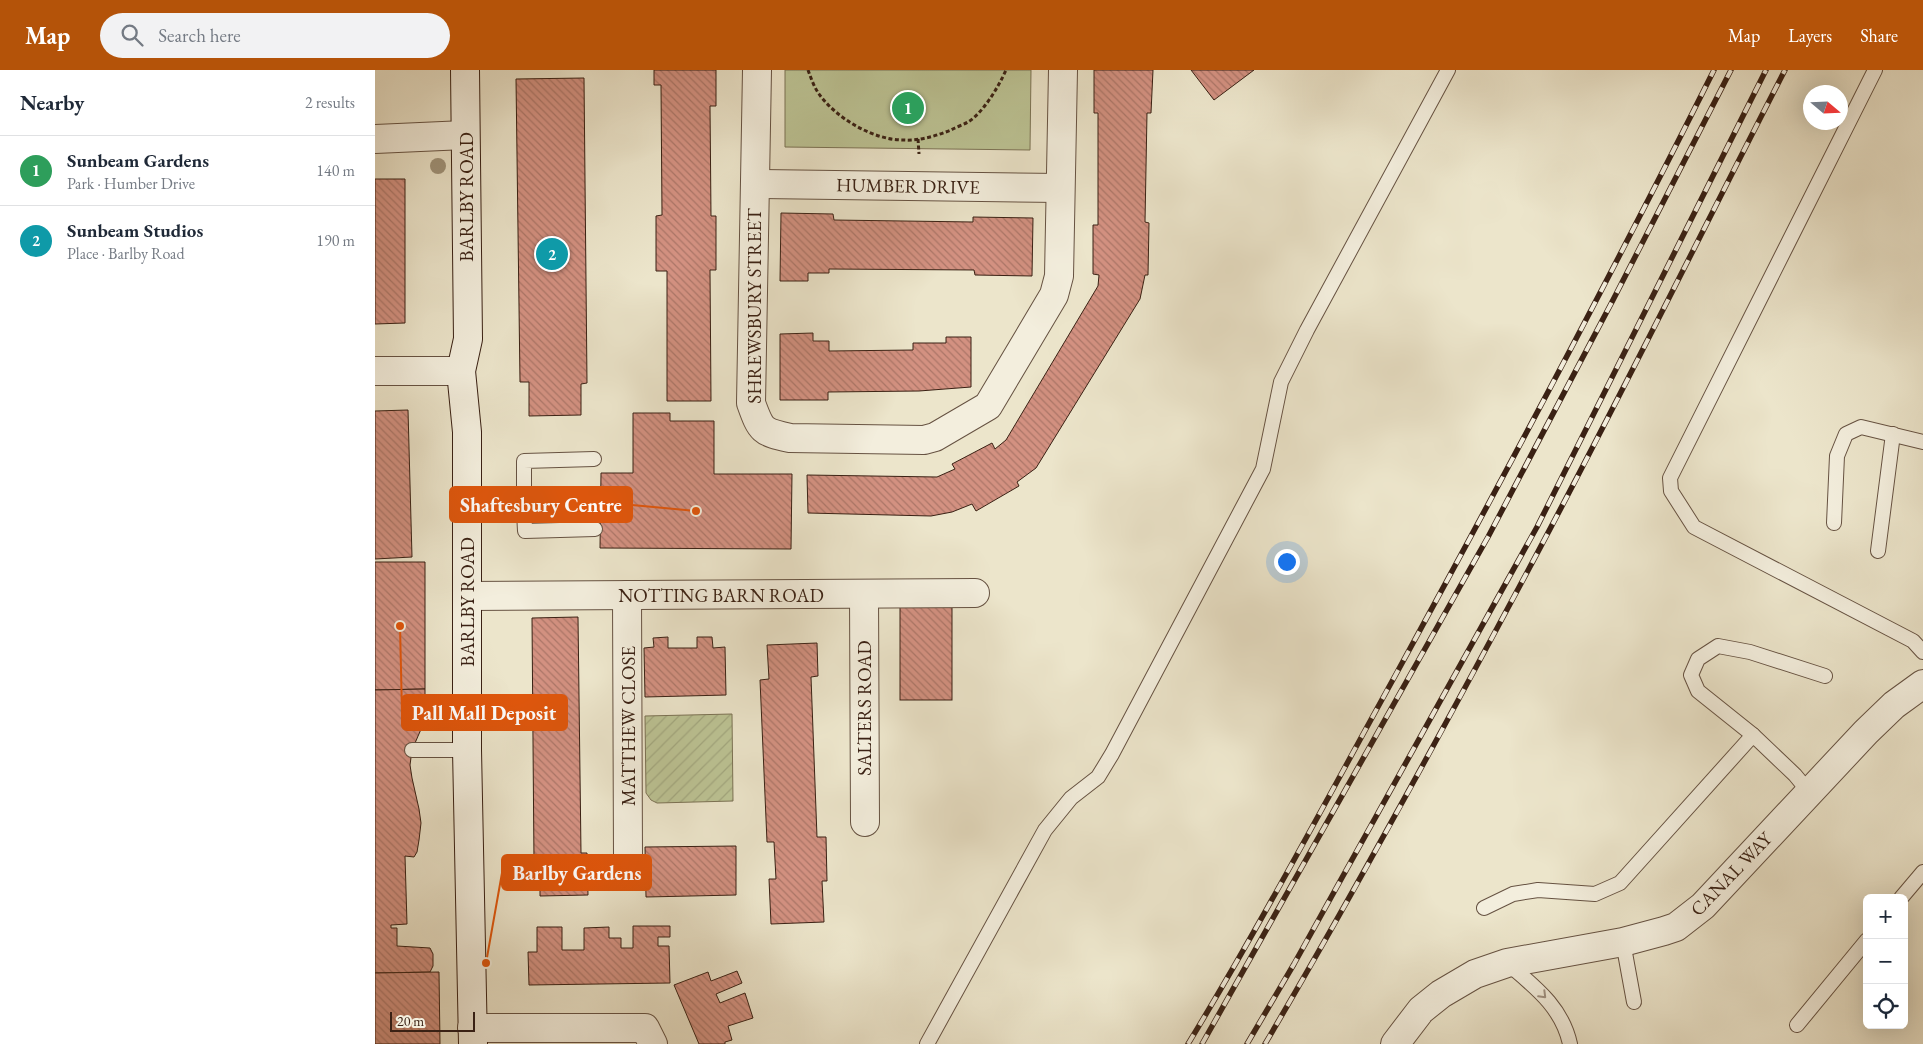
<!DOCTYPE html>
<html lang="en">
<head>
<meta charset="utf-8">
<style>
  :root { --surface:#fff; --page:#f2f2f3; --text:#1f2937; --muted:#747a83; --line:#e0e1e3; --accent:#b45309 }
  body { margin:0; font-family:"EB Garamond",serif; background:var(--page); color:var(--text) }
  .controls { position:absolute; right:15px; bottom:15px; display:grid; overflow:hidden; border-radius:8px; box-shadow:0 5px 20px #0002 }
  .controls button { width:45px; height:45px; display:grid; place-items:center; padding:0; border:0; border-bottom:1px solid var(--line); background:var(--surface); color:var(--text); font:25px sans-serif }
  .compass { position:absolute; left:1428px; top:15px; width:45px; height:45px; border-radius:50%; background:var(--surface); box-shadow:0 5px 20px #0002; rotate:109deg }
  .scale { position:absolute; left:15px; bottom:12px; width:85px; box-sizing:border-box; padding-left:5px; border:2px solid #3a2114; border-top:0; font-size:14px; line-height:18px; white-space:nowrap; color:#3a2114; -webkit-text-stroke:4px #f3eedd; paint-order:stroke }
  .you { position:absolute; left:911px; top:491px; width:18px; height:18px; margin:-12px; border:4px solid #fff; border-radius:50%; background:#1a73e8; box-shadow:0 0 0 8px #1a73e833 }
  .badge { display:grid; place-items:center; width:32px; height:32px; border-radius:50%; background:var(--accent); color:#fff; font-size:16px; font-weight:700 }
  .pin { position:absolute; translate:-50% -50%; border:2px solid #fff; box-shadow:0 1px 5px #0006 }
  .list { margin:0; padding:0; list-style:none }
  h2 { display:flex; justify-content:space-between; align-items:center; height:65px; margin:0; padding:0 20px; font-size:21px }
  h2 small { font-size:16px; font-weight:400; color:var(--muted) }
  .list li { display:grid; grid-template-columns:32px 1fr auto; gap:15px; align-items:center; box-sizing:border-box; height:70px; padding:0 20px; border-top:1px solid var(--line) }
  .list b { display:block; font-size:19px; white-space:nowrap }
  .list p { margin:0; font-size:16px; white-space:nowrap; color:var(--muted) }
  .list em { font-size:16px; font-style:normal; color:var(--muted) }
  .icon { flex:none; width:28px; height:28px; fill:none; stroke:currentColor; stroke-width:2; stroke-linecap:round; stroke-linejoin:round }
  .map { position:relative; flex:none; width:1548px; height:974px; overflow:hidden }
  header { display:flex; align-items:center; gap:30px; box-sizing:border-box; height:70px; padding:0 25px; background:var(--accent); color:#fff }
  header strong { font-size:24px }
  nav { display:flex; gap:28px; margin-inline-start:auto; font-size:18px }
  .search { width:350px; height:45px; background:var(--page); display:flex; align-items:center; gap:12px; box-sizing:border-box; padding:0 18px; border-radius:28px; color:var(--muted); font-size:19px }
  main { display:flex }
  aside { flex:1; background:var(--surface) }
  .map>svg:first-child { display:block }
</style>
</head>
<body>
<header>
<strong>Map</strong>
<div class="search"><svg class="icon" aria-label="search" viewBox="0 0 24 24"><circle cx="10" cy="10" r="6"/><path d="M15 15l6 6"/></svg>Search here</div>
<nav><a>Map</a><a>Layers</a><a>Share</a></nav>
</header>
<main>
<aside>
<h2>Nearby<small>2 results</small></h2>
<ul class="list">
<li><span class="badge" style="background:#2e9e5b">1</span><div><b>Sunbeam Gardens</b><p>Park · Humber Drive</p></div><em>140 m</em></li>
<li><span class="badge" style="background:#0f9aa8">2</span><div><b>Sunbeam Studios</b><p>Place · Barlby Road</p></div><em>190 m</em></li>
</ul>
</aside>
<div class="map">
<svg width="1548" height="974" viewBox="0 0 1548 974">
  <defs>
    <pattern id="garden-furrows" width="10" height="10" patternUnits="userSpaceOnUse" patternTransform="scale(1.25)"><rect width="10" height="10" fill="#bcc394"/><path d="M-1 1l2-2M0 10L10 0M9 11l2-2" fill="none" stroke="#a2a77f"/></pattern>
    <pattern id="building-back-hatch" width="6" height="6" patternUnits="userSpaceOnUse" patternTransform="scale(1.25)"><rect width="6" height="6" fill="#d39181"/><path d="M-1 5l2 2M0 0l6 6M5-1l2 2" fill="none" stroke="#ac7668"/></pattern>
  </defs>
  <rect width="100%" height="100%" fill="#ece5cb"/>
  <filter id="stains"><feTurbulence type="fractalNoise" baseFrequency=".004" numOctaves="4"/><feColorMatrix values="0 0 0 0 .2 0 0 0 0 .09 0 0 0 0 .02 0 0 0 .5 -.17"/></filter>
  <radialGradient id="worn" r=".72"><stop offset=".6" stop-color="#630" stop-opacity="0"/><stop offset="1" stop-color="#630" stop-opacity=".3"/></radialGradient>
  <polygon fill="#bcc394" stroke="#7b7254" points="410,0 656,0 655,80 410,77"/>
  <polygon fill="url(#garden-furrows)" stroke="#7b7254" points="357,644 358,731 282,733 276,730 271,723 270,646"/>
  <g fill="url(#building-back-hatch)" stroke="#3a2114">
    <polygon points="279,0 341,0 341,36 335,36 336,146 341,146 341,200 335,200 336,331 292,331 292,201 281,201 281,146 287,145 286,15 279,15"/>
    <polygon points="719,0 778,0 776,43 772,43 770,152 774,153 773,205 770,205 765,229 661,398 642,412 644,416 601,441 597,434 577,442 556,446 433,443 432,405 562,407 580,399 577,394 617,373 620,379 631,370 723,216 724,205 718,204 718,155 723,155 723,43 719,43"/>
    <polygon points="816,0 879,0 839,30"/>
    <polygon points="209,8 212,313 206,314 206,345 154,346 154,312 145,312 141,9"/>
    <polygon points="0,109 30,109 30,253 0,254"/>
    <polygon points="406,143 458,144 459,150 598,152 598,147 658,148 657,206 600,205 599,200 454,199 454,203 433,203 433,211 405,211"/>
    <polygon points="438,263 438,271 454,271 454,281 538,280 538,273 571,273 571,267 596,267 596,317 544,321 453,322 453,330 405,330 405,264"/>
    <polygon points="33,340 37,487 0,489 0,341"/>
    <polygon points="258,343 295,343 295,351 339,351 339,404 417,404 416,479 225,478 226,403 258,403"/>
    <polygon points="0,492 50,492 50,619 0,620"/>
    <rect x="525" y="536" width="52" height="94"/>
    <polygon points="203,547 206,783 212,783 213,825 165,826 165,793 159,793 157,548"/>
    <polygon points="293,567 293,578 322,578 322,567 337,567 338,578 350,577 351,625 270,627 269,578 279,577 278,568"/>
    <polygon points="442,573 443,606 436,607 442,767 451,767 452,811 447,811 449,852 396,854 394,809 401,809 399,772 392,772 385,610 394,609 392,575"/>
    <polygon points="50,619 50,650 37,680 35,695 37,708 44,739 46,753 44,770 42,782 39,787 30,786 32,854 16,855 16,858 22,858 22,876 55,878 58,884 58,896 55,902 0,903 0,620"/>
    <polygon points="361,776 361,825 271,827 270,777"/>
    <polygon points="258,856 295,856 295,867 283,867 283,876 294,876 295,913 154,915 153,882 162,882 162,857 187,857 187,880 209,880 209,858 234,857 234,868 246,868 246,878 258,878"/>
    <polygon points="362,901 367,913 341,924 345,933 370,923 378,948 353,956 357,970 350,972 350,974 324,974 299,915 333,902 336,911"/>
    <polygon points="64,902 65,974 0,974 0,903"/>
  </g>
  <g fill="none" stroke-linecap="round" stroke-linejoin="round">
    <defs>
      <g id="lane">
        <polyline points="1500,0 1295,408 1296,421 1319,457 1538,571 1548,582"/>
        <polyline points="149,442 150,461 220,459"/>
        <polyline points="92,444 149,442 149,391 219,389"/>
        <polyline points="1459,453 1462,386 1471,364 1486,357 1548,372"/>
        <polyline points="1503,481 1518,364"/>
        <polyline points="1378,665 1323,621 1316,605 1323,589 1343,576 1375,582 1450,606"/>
        <polyline points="37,680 92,680"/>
        <polyline points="1526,828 1548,802"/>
        <polyline points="1109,838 1138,824 1163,820 1220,824 1245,813 1378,665 1420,705 1434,722"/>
        <polyline points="1248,872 1259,932"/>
        <path d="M1132 893C1160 917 1187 937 1195 974"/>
        <polyline points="1422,955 1492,870"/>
        <polyline points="552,974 670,760 696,728 723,707 737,684 888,399 906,312 932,260 1073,0"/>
      </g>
      <g id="street">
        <path d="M382 0 376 333C386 361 387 362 415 368L549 370 560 367 613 336 679 225 684 206 688 0"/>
        <polyline points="0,69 90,65"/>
        <polyline points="380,114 685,118"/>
        <polyline points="0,301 86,301"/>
        <polyline points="489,524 490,752"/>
        <polyline points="252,525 253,787"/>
        <polyline points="92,526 600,523"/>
        <polyline points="97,958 270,958 278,974"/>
        <polyline points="1020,974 1046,940 1066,924 1100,904 1132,893 1248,872 1289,861 1301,857 1328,836 1491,662 1519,635 1548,614"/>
      </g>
      <polyline id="secondary" points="90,0 93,269 86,301 92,362 92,680 98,974"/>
    </defs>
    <use href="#lane" stroke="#665242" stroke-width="16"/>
    <use href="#street" stroke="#665242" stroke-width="30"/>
    <use href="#secondary" stroke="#3a2114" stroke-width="30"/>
    <g stroke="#3a2114" stroke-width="3" stroke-dasharray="4 2.5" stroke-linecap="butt">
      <path d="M433 0C436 8 439 17 444 24 461 48 498 70 528 70 544 71 561 66 576 60 581 57 588 55 593 52 608 43 624 16 631 0"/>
      <polyline points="543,69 544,84"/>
    </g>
    <use href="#lane" stroke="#f3eedd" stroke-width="14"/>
    <use href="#street" stroke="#f3eedd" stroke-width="28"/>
    <use href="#secondary" stroke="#f3eedd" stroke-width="28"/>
    <defs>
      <g id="rail">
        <path d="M813 974C886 854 952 729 1020 606 1130 405 1237 204 1339 0"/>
        <polyline points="827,974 1113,467 1238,230 1356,0"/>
        <polyline points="872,974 919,894 1162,457 1391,0"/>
        <path d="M890 974C980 821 1065 665 1149 508 1239 340 1323 169 1410 0"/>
      </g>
    </defs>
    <use href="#rail" stroke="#3a2114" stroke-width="5.5"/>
    <use href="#rail" stroke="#f3eedd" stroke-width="4" stroke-dasharray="11" stroke-linecap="butt"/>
  </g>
  <circle fill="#a0947b" cx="63" cy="96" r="8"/>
  <defs><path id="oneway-chevron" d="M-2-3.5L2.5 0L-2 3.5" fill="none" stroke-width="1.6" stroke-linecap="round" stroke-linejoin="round" transform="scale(1.25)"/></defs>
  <use stroke="#a09283" href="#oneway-chevron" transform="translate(1168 925) rotate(45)"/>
  <g text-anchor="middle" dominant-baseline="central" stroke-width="5" stroke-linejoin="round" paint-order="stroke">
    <g font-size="19" fill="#3a2114" stroke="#f3eedd">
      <text transform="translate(533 116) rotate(1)">HUMBER DRIVE</text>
      <text transform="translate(91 127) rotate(-90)">BARLBY ROAD</text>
      <text transform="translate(379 236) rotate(-90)">SHREWSBURY STREET</text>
      <text x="346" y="525">NOTTING BARN ROAD</text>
      <text transform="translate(92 532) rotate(-90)">BARLBY ROAD</text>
      <text transform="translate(489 638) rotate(-90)">SALTERS ROAD</text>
      <text transform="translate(253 656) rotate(-90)">MATTHEW CLOSE</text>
      <text transform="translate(1356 804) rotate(-46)">CANAL WAY</text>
    </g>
  </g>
  <path fill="none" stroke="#df560c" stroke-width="2" d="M321 441L257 435M25 556L27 643M111 893L127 803"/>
  <g fill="#df560c" stroke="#f3eedd" stroke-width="2">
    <circle cx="321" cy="441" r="5"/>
    <circle cx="25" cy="556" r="5"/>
    <circle cx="111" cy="893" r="5"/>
  </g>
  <g fill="#df560c" stroke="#df560c" stroke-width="2">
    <rect x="75" y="417" width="182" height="35" rx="5"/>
    <rect x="27" y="625" width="165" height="35" rx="5"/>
    <rect x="127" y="785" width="149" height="35" rx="5"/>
  </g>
  <g font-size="20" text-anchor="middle" font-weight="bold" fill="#fff">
    <text x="166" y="442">Shaftesbury Centre</text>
    <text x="109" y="650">Pall Mall Deposit</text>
    <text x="202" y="810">Barlby Gardens</text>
  </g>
  <rect width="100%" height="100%" filter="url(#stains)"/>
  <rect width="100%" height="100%" fill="url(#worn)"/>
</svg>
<div class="controls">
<button>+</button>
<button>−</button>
<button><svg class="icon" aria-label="locate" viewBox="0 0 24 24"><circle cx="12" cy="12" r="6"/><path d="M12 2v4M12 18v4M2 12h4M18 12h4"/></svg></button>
</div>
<svg class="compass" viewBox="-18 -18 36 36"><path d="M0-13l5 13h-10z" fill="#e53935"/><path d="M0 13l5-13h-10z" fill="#747a83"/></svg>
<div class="scale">20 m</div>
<div class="you"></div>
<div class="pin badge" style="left:533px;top:38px;background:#2e9e5b">1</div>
<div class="pin badge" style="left:177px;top:184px;background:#0f9aa8">2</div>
</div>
</main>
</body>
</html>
